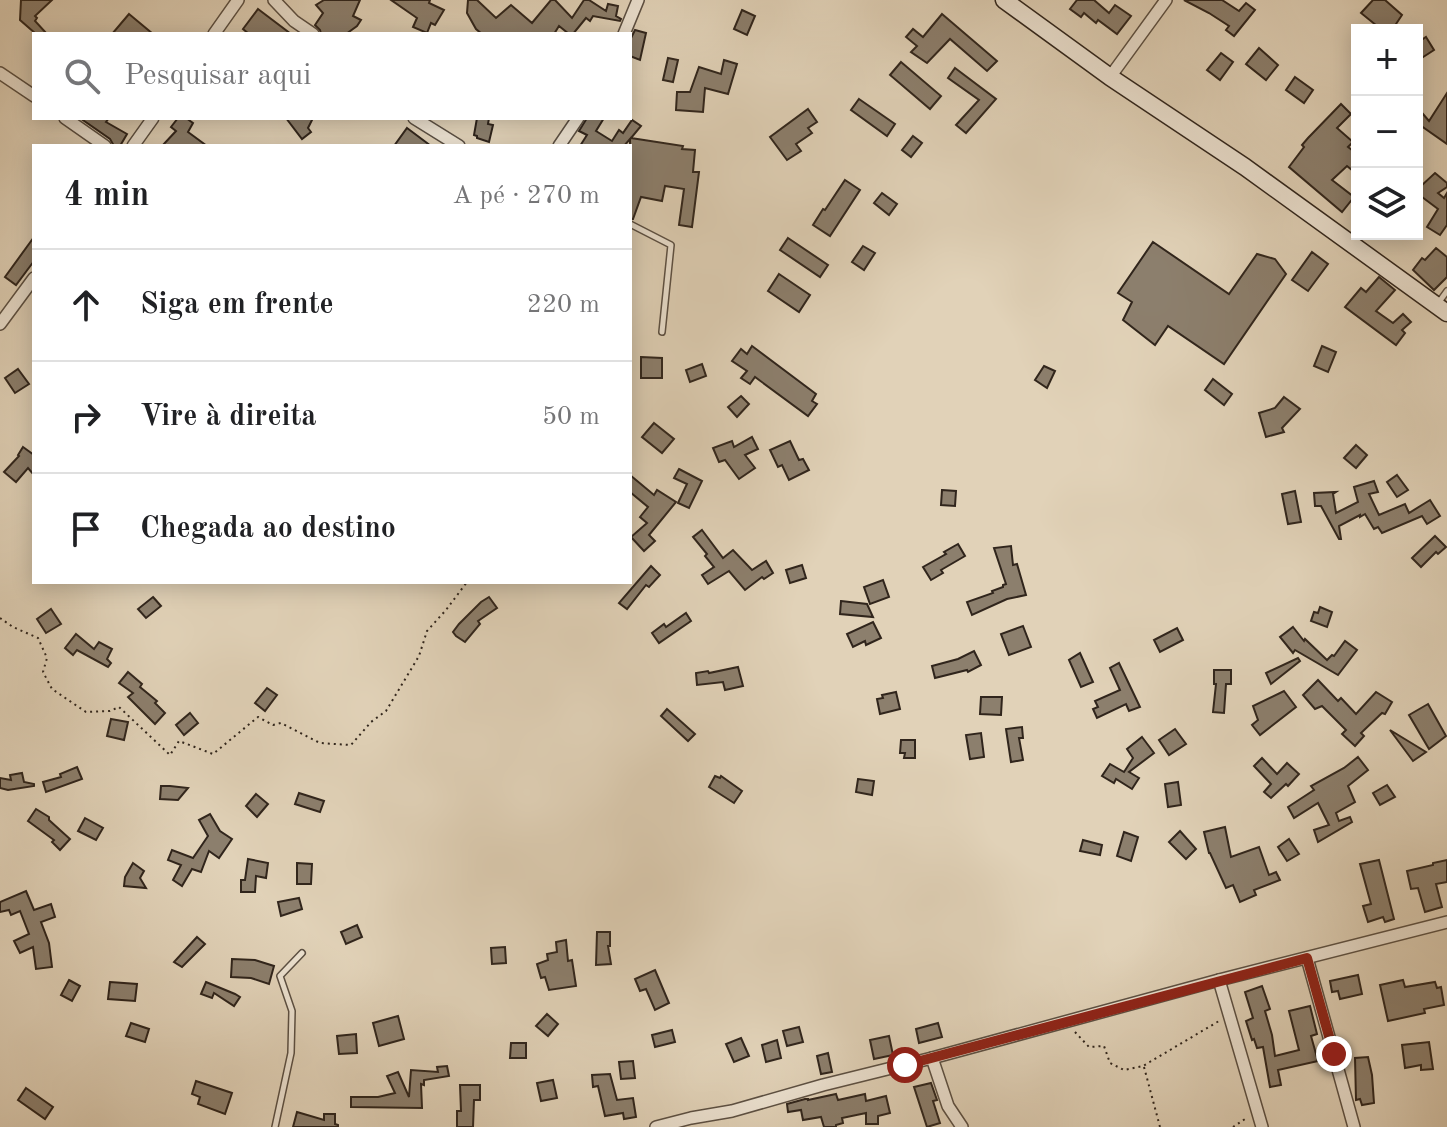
<!DOCTYPE html>
<html lang="pt">
<head>
<meta charset="utf-8">
<style>
  :root { --surface:#fff; --page:#f6f6f6; --text:#202124; --muted:#757577; --line:#e0e0e0 }
  body { margin:0; font-family:"Old Standard TT",serif; background:var(--page); color:var(--text) }
  .controls { position:absolute; right:24px; top:24px; display:grid; overflow:hidden; border-radius:0px; box-shadow:0 4px 20px #0003 }
  .controls button { width:72px; height:72px; display:grid; place-items:center; padding:0; border:0; border-bottom:2px solid var(--line); background:var(--surface); color:var(--text); font:40px sans-serif }
  .stop { position:absolute; width:24px; height:24px; margin:-18px; border:6px solid #8f2418; border-radius:50%; background:#fff }
  .stop.end { background:#8f2418; border-color:#fff; box-shadow:0 2px 8px #0008 }
  .list { margin:0; padding:0; list-style:none }
  h2 { display:flex; justify-content:space-between; align-items:center; height:104px; margin:0; padding:0 32px; font-size:34px }
  h2 small { font-size:26px; font-weight:400; color:var(--muted) }
  .list li { display:grid; grid-template-columns:52px 1fr auto; gap:24px; align-items:center; box-sizing:border-box; height:112px; padding:0 32px; border-top:2px solid var(--line) }
  .list b { display:block; font-size:30px; white-space:nowrap }
  .list em { font-size:26px; font-style:normal; color:var(--muted) }
  .icon { flex:none; width:44px; height:44px; fill:none; stroke:currentColor; stroke-width:2; stroke-linecap:round; stroke-linejoin:round }
  .map { position:relative; flex:none; width:1447px; height:1127px; overflow:hidden }
  .search { position:absolute; background:var(--surface); box-shadow:0 4px 20px #0003; left:32px; top:32px; width:600px; height:88px; display:flex; align-items:center; gap:20px; box-sizing:border-box; padding:0 28px; border-radius:0px; color:var(--muted); font-size:30px }
  .panel { position:absolute; background:var(--surface); box-shadow:0 4px 20px #0003; left:32px; top:144px; width:600px; height:440px; border-radius:0px }
  .map>svg:first-child { display:block }
</style>
</head>
<body>
<div class="map">
<svg width="1447" height="1127" viewBox="0 0 1447 1127">
  <rect width="100%" height="100%" fill="#e1d2b8"/>
  <filter id="stains"><feTurbulence type="fractalNoise" baseFrequency=".0025" numOctaves="4"/><feColorMatrix values="0 0 0 0 .2 0 0 0 0 .09 0 0 0 0 .02 0 0 0 .5 -.17"/></filter>
  <radialGradient id="worn" r=".72"><stop offset=".6" stop-color="#630" stop-opacity="0"/><stop offset="1" stop-color="#630" stop-opacity=".3"/></radialGradient>
  <g fill="#8c7f6d" stroke="#30251c" stroke-width="2">
    <polygon points="21,0 52,0 35,16 37,18 35,21 47,34 36,34 20,20"/>
    <polygon points="324,0 360,0 353,16 361,20 357,26 346,34 321,34 320,30 315,25 323,13 316,5"/>
    <polygon points="391,0 430,0 429,3 444,10 435,25 431,23 427,33 413,27 417,18"/>
    <polygon points="468,0 477,0 496,18 511,5 532,23 551,0 555,0 572,18 584,0 589,0 606,11 608,4 618,6 616,16 621,19 620,21 593,16 590,21 586,18 573,34 569,34 559,26 554,34 482,34 476,29 467,13"/>
    <polygon points="1077,0 1094,0 1109,13 1115,5 1131,16 1117,34 1098,20 1096,23 1084,13 1081,17 1070,9"/>
    <polygon points="1184,0 1222,0 1239,11 1246,3 1255,10 1234,36 1226,30 1229,26 1209,13"/>
    <polygon points="1373,0 1385,0 1402,15 1392,30 1382,30 1361,13"/>
    <polygon points="258,9 291,34 249,34 243,29"/>
    <polygon points="742,10 755,16 747,35 734,29"/>
    <polygon points="129,14 153,34 112,34"/>
    <polygon points="942,14 997,61 987,71 950,39 927,63 911,52 917,46 906,37 913,29 923,37"/>
    <polygon points="635,30 646,33 640,60 630,56 630,40"/>
    <polygon points="1426,37 1434,50 1417,61 1417,43"/>
    <polygon points="1259,48 1278,65 1266,80 1246,64"/>
    <polygon points="1221,53 1233,62 1220,80 1207,70"/>
    <polygon points="668,58 678,60 673,82 663,80"/>
    <polygon points="724,60 737,64 728,94 705,88 703,112 676,110 677,92 690,92 699,67 721,74"/>
    <polygon points="901,62 941,96 930,109 890,75"/>
    <polygon points="955,68 996,99 966,133 956,125 979,100 948,78"/>
    <polygon points="1295,77 1313,90 1304,103 1286,90"/>
    <polygon points="1447,93 1447,144 1417,123 1417,107 1429,121"/>
    <polygon points="859,99 895,124 887,136 851,110"/>
    <polygon points="1341,104 1351,114 1337,128 1353,142 1348,147 1357,154 1357,164 1352,170 1347,166 1332,180 1354,197 1342,212 1289,167 1304,147 1302,145 1308,138"/>
    <polygon points="808,109 817,122 808,128 812,133 796,144 801,151 787,160 770,137"/>
    <polygon points="80,118 109,118 106,122 127,134 120,146 114,146 110,139"/>
    <polygon points="178,118 186,118 193,123 188,132 207,146 162,146 176,131 171,127"/>
    <polygon points="286,118 313,118 308,128 311,132 302,139"/>
    <polygon points="477,118 489,118 488,124 493,125 489,142 477,138 477,136 474,135"/>
    <polygon points="587,118 604,118 596,131 612,141 619,130 623,133 632,120 641,126 631,138 683,146 682,149 695,150 693,172 699,172 692,227 679,225 684,189 665,186 662,201 641,197 633,219 630,219 630,139 624,146 580,146 587,135 579,131"/>
    <polygon points="407,128 431,146 394,146"/>
    <polygon points="913,136 922,143 911,157 902,150"/>
    <polygon points="1435,173 1447,183 1447,187 1438,193 1444,198 1447,193 1447,225 1440,235 1427,227 1438,209 1418,194 1422,185"/>
    <polygon points="845,180 860,190 830,236 813,225 823,209 825,210"/>
    <polygon points="882,193 897,204 889,215 874,203"/>
    <polygon points="34,237 34,261 16,285 5,277"/>
    <polygon points="788,238 828,265 820,277 780,250"/>
    <polygon points="1153,242 1229,294 1257,254 1275,259 1286,274 1224,364 1168,326 1155,345 1123,320 1132,302 1118,293"/>
    <polygon points="863,246 875,253 864,270 852,262"/>
    <polygon points="1436,248 1447,257 1447,277 1434,290 1413,270 1422,258 1425,260"/>
    <polygon points="1312,252 1328,264 1308,291 1292,280"/>
    <polygon points="779,274 810,295 799,312 768,291"/>
    <polygon points="1379,277 1395,290 1376,311 1393,323 1403,314 1411,322 1402,330 1405,333 1396,345 1345,307 1361,288 1366,292"/>
    <polygon points="752,346 816,394 812,401 817,404 808,416 755,377 750,384 741,378 747,371 732,361 741,349 747,354"/>
    <polygon points="1322,346 1336,352 1328,372 1314,366"/>
    <polygon points="641,357 662,358 662,378 641,378"/>
    <polygon points="702,364 706,376 690,382 686,370"/>
    <polygon points="1044,366 1055,371 1047,388 1035,380"/>
    <polygon points="18,369 29,384 15,393 5,378"/>
    <polygon points="1213,379 1232,394 1224,405 1205,390"/>
    <polygon points="741,396 749,404 737,417 728,407"/>
    <polygon points="1284,397 1300,409 1282,428 1284,432 1266,437 1259,413 1275,408"/>
    <polygon points="654,423 674,439 662,453 642,437"/>
    <polygon points="752,437 758,449 745,455 755,468 739,479 725,460 719,462 713,448 732,441 734,447"/>
    <polygon points="790,441 799,460 803,459 809,470 789,480 782,465 778,467 770,450"/>
    <polygon points="1356,445 1367,455 1356,468 1344,458"/>
    <polygon points="23,447 34,455 34,475 28,468 16,482 4,472 19,456 18,455"/>
    <polygon points="679,469 702,481 689,508 678,503 687,484 674,478"/>
    <polygon points="630,475 654,495 657,490 676,502 649,535 655,541 644,551 631,537 647,523 640,517 648,507 630,492"/>
    <polygon points="1397,475 1408,490 1397,497 1387,482"/>
    <polygon points="1374,481 1378,492 1369,494 1379,515 1405,504 1409,513 1430,500 1440,516 1427,524 1422,516 1382,533 1378,527 1374,529 1365,514 1360,517 1360,515 1339,526 1341,539 1339,539 1321,506 1315,506 1314,493 1336,492 1333,494 1336,513 1358,502 1354,487"/>
    <polygon points="942,490 956,491 955,506 941,505"/>
    <polygon points="1295,491 1301,522 1288,524 1282,494"/>
    <polygon points="702,530 723,558 733,550 752,570 766,561 773,573 764,579 762,577 745,590 729,571 708,584 702,575 714,567 705,556 707,554 693,537"/>
    <polygon points="1435,536 1446,547 1438,554 1436,552 1421,567 1412,558"/>
    <polygon points="958,544 965,556 941,570 943,573 931,580 923,567 946,554 944,552"/>
    <polygon points="1011,546 1013,565 1017,564 1026,595 1007,599 972,615 967,602 993,593 992,591 1003,587 1003,585 1006,584 994,548"/>
    <polygon points="802,565 806,578 790,583 786,570"/>
    <polygon points="651,566 660,575 649,587 646,585 627,609 619,603"/>
    <polygon points="883,580 889,597 870,604 864,587"/>
    <polygon points="153,597 161,606 146,618 138,609"/>
    <polygon points="489,597 497,608 478,621 480,624 465,642 456,636 453,632 459,624 481,602"/>
    <polygon points="841,601 867,604 873,617 840,614"/>
    <polygon points="1320,607 1332,612 1327,627 1311,621 1314,612 1318,613"/>
    <polygon points="51,609 61,624 46,633 37,619"/>
    <polygon points="686,613 691,621 659,643 652,633 664,624 666,627"/>
    <polygon points="873,622 881,638 866,645 865,641 853,647 847,634"/>
    <polygon points="1023,626 1031,647 1009,655 1001,634"/>
    <polygon points="1293,627 1304,641 1305,639 1327,660 1332,655 1334,656 1345,641 1357,650 1338,675 1295,650 1293,653 1280,637"/>
    <polygon points="1177,628 1183,640 1160,652 1154,640"/>
    <polygon points="76,634 94,649 99,642 112,649 107,659 111,663 108,667 77,650 73,655 65,648"/>
    <polygon points="974,651 981,665 968,672 967,670 935,678 932,666 958,659"/>
    <polygon points="1080,653 1093,682 1081,687 1069,660"/>
    <polygon points="1298,658 1300,661 1271,684 1266,673"/>
    <polygon points="1119,663 1140,707 1129,711 1126,704 1097,718 1093,709 1098,707 1095,701 1120,690 1110,668"/>
    <polygon points="738,667 743,686 725,690 723,682 697,685 696,673 708,671 709,673"/>
    <polygon points="1214,670 1231,670 1231,684 1226,684 1224,713 1213,712 1216,684 1214,684"/>
    <polygon points="128,672 142,684 140,687 157,701 155,703 165,713 155,724 128,697 133,693 119,683"/>
    <polygon points="1318,680 1338,701 1341,698 1356,714 1376,692 1392,702 1385,714 1382,713 1361,733 1364,736 1355,746 1342,734 1346,730 1322,706 1315,709 1303,695"/>
    <polygon points="267,688 277,695 265,711 255,703"/>
    <polygon points="1284,691 1296,707 1260,735 1252,725 1258,720 1253,706"/>
    <polygon points="896,692 900,709 880,714 877,699 883,698 882,695"/>
    <polygon points="981,697 1002,697 1001,715 980,714"/>
    <polygon points="1428,704 1446,736 1429,749 1409,715"/>
    <polygon points="667,709 695,734 688,741 661,716"/>
    <polygon points="190,713 198,723 184,735 176,725"/>
    <polygon points="111,719 128,722 124,740 107,736"/>
    <polygon points="1022,727 1023,738 1019,738 1023,760 1011,762 1006,729"/>
    <polygon points="1175,729 1186,744 1169,755 1159,740"/>
    <polygon points="1390,730 1426,752 1413,761"/>
    <polygon points="981,733 984,757 970,759 966,735"/>
    <polygon points="1142,737 1154,753 1129,772 1139,778 1132,789 1116,779 1114,783 1102,776 1110,764 1124,772 1133,758 1127,749"/>
    <polygon points="901,740 915,740 915,758 904,758 905,753 900,753"/>
    <polygon points="1358,757 1368,770 1348,786 1355,802 1336,813 1339,821 1350,817 1352,822 1318,842 1314,830 1329,825 1318,803 1294,818 1288,807 1314,790 1311,786 1344,768"/>
    <polygon points="1262,758 1277,774 1287,763 1299,774 1288,786 1286,784 1271,798 1264,792 1271,784 1254,766"/>
    <polygon points="77,767 82,779 46,792 43,782 61,777 60,774"/>
    <polygon points="22,773 24,782 34,784 34,786 8,790 0,788 0,778 11,780 10,775"/>
    <polygon points="715,776 720,778 721,776 742,791 734,803 709,787"/>
    <polygon points="858,779 874,781 872,795 856,792"/>
    <polygon points="1178,782 1181,805 1168,807 1165,784"/>
    <polygon points="1387,785 1395,797 1380,805 1373,793"/>
    <polygon points="161,786 170,786 188,788 178,800 160,799"/>
    <polygon points="299,793 324,801 320,812 295,804"/>
    <polygon points="256,794 268,804 257,817 246,806"/>
    <polygon points="36,809 49,817 49,820 70,839 60,850 52,842 54,840 28,821"/>
    <polygon points="210,814 220,831 232,839 219,858 209,851 201,872 192,869 182,886 173,880 181,865 168,860 172,850 193,858 208,836 199,820"/>
    <polygon points="85,818 103,828 96,840 78,831"/>
    <polygon points="1225,827 1231,857 1259,847 1269,875 1276,872 1280,880 1254,890 1256,895 1240,902 1233,885 1226,888 1210,853 1209,853 1204,832"/>
    <polygon points="1180,831 1196,849 1186,859 1169,842"/>
    <polygon points="1124,832 1138,837 1131,861 1117,856"/>
    <polygon points="1289,839 1299,854 1287,861 1278,847"/>
    <polygon points="1083,840 1102,845 1100,855 1080,851"/>
    <polygon points="248,859 268,863 266,878 256,876 255,892 241,892 241,880 245,880"/>
    <polygon points="1379,860 1394,919 1385,922 1383,917 1368,922 1363,906 1371,904 1360,864"/>
    <polygon points="1447,860 1447,882 1436,884 1442,907 1425,912 1418,888 1411,889 1407,871 1433,865 1433,863"/>
    <polygon points="133,863 144,871 140,878 146,888 124,886 125,877"/>
    <polygon points="297,863 312,864 311,884 297,884"/>
    <polygon points="26,891 34,910 51,904 55,917 41,922 49,943 52,967 36,969 33,947 20,953 14,941 29,934 20,911 11,915 9,910 0,912 0,902"/>
    <polygon points="299,898 302,909 281,916 278,902"/>
    <polygon points="357,925 362,937 346,944 341,932"/>
    <polygon points="597,932 610,932 610,946 608,946 611,964 596,965"/>
    <polygon points="197,937 205,944 182,967 174,962"/>
    <polygon points="566,940 568,961 572,960 576,986 549,990 545,977 541,978 537,964 548,960 547,954 557,952 556,942"/>
    <polygon points="505,947 506,963 492,964 491,948"/>
    <polygon points="232,959 255,960 274,966 269,984 251,978 231,977"/>
    <polygon points="655,970 669,1003 655,1010 646,989 640,991 635,979"/>
    <polygon points="1358,975 1362,994 1340,999 1338,991 1332,992 1330,981"/>
    <polygon points="69,980 80,986 72,1001 61,995"/>
    <polygon points="1403,980 1405,987 1435,982 1437,988 1441,987 1444,1005 1424,1009 1425,1013 1388,1021 1380,985"/>
    <polygon points="110,982 137,984 135,1001 108,999"/>
    <polygon points="206,982 235,994 240,997 234,1006 214,993 212,998 201,994"/>
    <polygon points="1262,986 1270,1009 1265,1011 1272,1035 1275,1056 1299,1050 1289,1011 1310,1006 1317,1034 1311,1036 1318,1061 1278,1070 1281,1085 1270,1087 1263,1047 1257,1048 1254,1039 1252,1040 1246,1021 1253,1018 1245,992"/>
    <polygon points="547,1014 558,1024 548,1036 536,1026"/>
    <polygon points="398,1016 404,1039 379,1046 373,1023"/>
    <polygon points="131,1023 149,1029 145,1042 126,1036"/>
    <polygon points="938,1023 942,1037 919,1043 916,1029"/>
    <polygon points="799,1027 803,1042 787,1046 783,1031"/>
    <polygon points="672,1030 675,1042 655,1047 652,1035"/>
    <polygon points="356,1034 357,1053 339,1054 337,1036"/>
    <polygon points="889,1036 893,1055 874,1059 870,1040"/>
    <polygon points="741,1038 749,1056 734,1062 726,1044"/>
    <polygon points="777,1040 781,1058 766,1062 762,1045"/>
    <polygon points="1429,1042 1433,1069 1421,1070 1421,1065 1405,1068 1402,1045"/>
    <polygon points="511,1043 526,1043 526,1058 510,1058"/>
    <polygon points="828,1053 832,1072 821,1074 817,1056"/>
    <polygon points="1368,1057 1372,1075 1374,1103 1362,1105 1360,1099 1356,1100 1355,1058"/>
    <polygon points="633,1061 635,1078 621,1079 619,1062"/>
    <polygon points="447,1066 449,1076 424,1080 424,1085 421,1084 422,1108 351,1107 351,1097 378,1097 395,1093 387,1076 398,1072 409,1097 411,1070 438,1072 437,1067"/>
    <polygon points="610,1074 617,1100 633,1098 636,1117 624,1119 623,1113 605,1116 598,1086 593,1087 592,1075"/>
    <polygon points="553,1080 557,1098 541,1101 537,1083"/>
    <polygon points="196,1081 232,1093 225,1114 198,1104 200,1097 192,1094"/>
    <polygon points="931,1083 937,1100 933,1101 940,1123 927,1127 914,1087"/>
    <polygon points="460,1085 480,1085 480,1100 474,1100 473,1127 457,1127 457,1111 461,1111"/>
    <polygon points="26,1088 53,1107 45,1119 18,1100"/>
    <polygon points="836,1094 838,1100 865,1094 866,1101 886,1096 890,1113 878,1116 878,1124 866,1124 866,1113 842,1118 843,1123 836,1125 836,1127 824,1127 821,1117 803,1120 801,1110 788,1112 787,1104 805,1099 808,1099 808,1100"/>
    <polygon points="297,1112 324,1120 324,1114 335,1114 335,1124 338,1125 338,1127 293,1127"/>
  </g>
  <g fill="none" stroke-linecap="round" stroke-linejoin="round">
    <defs>
      <g id="lane">
        <polyline points="630,224 671,245 662,332"/>
        <polyline points="1439,302 1447,291"/>
        <polyline points="275,1127 291,1053 292,1011 280,976 302,953"/>
      </g>
      <g id="street">
        <polyline points="274,0 294,21 313,34"/>
        <polyline points="214,34 238,0"/>
        <polyline points="624,34 638,0"/>
        <polyline points="0,73 34,96"/>
        <polyline points="1110,77 1166,0"/>
        <polyline points="65,118 105,146"/>
        <polyline points="414,118 459,146"/>
        <polyline points="133,146 153,118"/>
        <polyline points="559,146 578,118"/>
        <polyline points="0,324 34,278"/>
        <polyline points="1307,958 1354,1127"/>
        <polyline points="1219,980 1262,1127"/>
        <polyline points="932,1058 948,1106 962,1127"/>
        <polyline points="656,1127 691,1118 732,1111 823,1085 932,1058 1219,980 1447,922"/>
      </g>
      <polyline id="secondary" points="1004,0 1110,77 1245,167 1447,313"/>
    </defs>
    <use href="#lane" stroke="#5c5043" stroke-width="8"/>
    <use href="#street" stroke="#5c5043" stroke-width="14"/>
    <use href="#secondary" stroke="#30251c" stroke-width="19"/>
    <g stroke="#30251c" stroke-width="2" stroke-dasharray="2 4" stroke-linecap="butt">
      <polyline points="0,618 13,627 38,638 47,658 43,672 52,689 86,712 110,711 119,707 170,755 179,741 213,754 258,717 273,725 281,723 320,743 351,745 371,722 386,711 419,656 427,631 446,610 467,582"/>
      <polyline points="1075,1032 1089,1047 1104,1046 1110,1063 1124,1070 1143,1066 1219,1021"/>
      <polyline points="1144,1067 1160,1127"/>
      <polyline points="1233,1127 1245,1119"/>
    </g>
    <use href="#lane" stroke="#ece2d1" stroke-width="5"/>
    <use href="#street" stroke="#ece2d1" stroke-width="11"/>
    <use href="#secondary" stroke="#ece2d1" stroke-width="16"/>
  </g>
  <g fill="none" stroke-linecap="round" stroke-linejoin="round">
    <polyline stroke="#8f2418" stroke-width="10" points="905,1065 1307,958 1334,1054"/>
  </g>
  <rect width="100%" height="100%" filter="url(#stains)"/>
  <rect width="100%" height="100%" fill="url(#worn)"/>
</svg>
<div class="controls">
<button>+</button>
<button>−</button>
<button><svg class="icon" aria-label="layers" viewBox="0 0 24 24"><path d="M12 4l9 5-9 5-9-5zM3 14l9 5 9-5"/></svg></button>
</div>
<div class="stop" style="left:905px;top:1065px"></div>
<div class="stop end" style="left:1334px;top:1054px"></div>
<div class="search"><svg class="icon" aria-label="search" viewBox="0 0 24 24"><circle cx="10" cy="10" r="6"/><path d="M15 15l6 6"/></svg>Pesquisar aqui</div>
<section class="panel">
<h2>4 min<small>A pé · 270 m</small></h2>
<ul class="list">
<li><svg class="icon" aria-label="ahead" viewBox="0 0 24 24"><path d="M12 20V5M6 11l6-6 6 6"/></svg><div><b>Siga em frente</b></div><em>220 m</em></li>
<li><svg class="icon" aria-label="right" viewBox="0 0 24 24"><path d="M7 20v-9h11M14 6l5 5-5 5"/></svg><div><b>Vire à direita</b></div><em>50 m</em></li>
<li><svg class="icon" aria-label="arrive" viewBox="0 0 24 24"><path d="M6 21V4h12l-3 4 3 4H6"/></svg><div><b>Chegada ao destino</b></div></li>
</ul>
</section>
</div>
</body>
</html>
